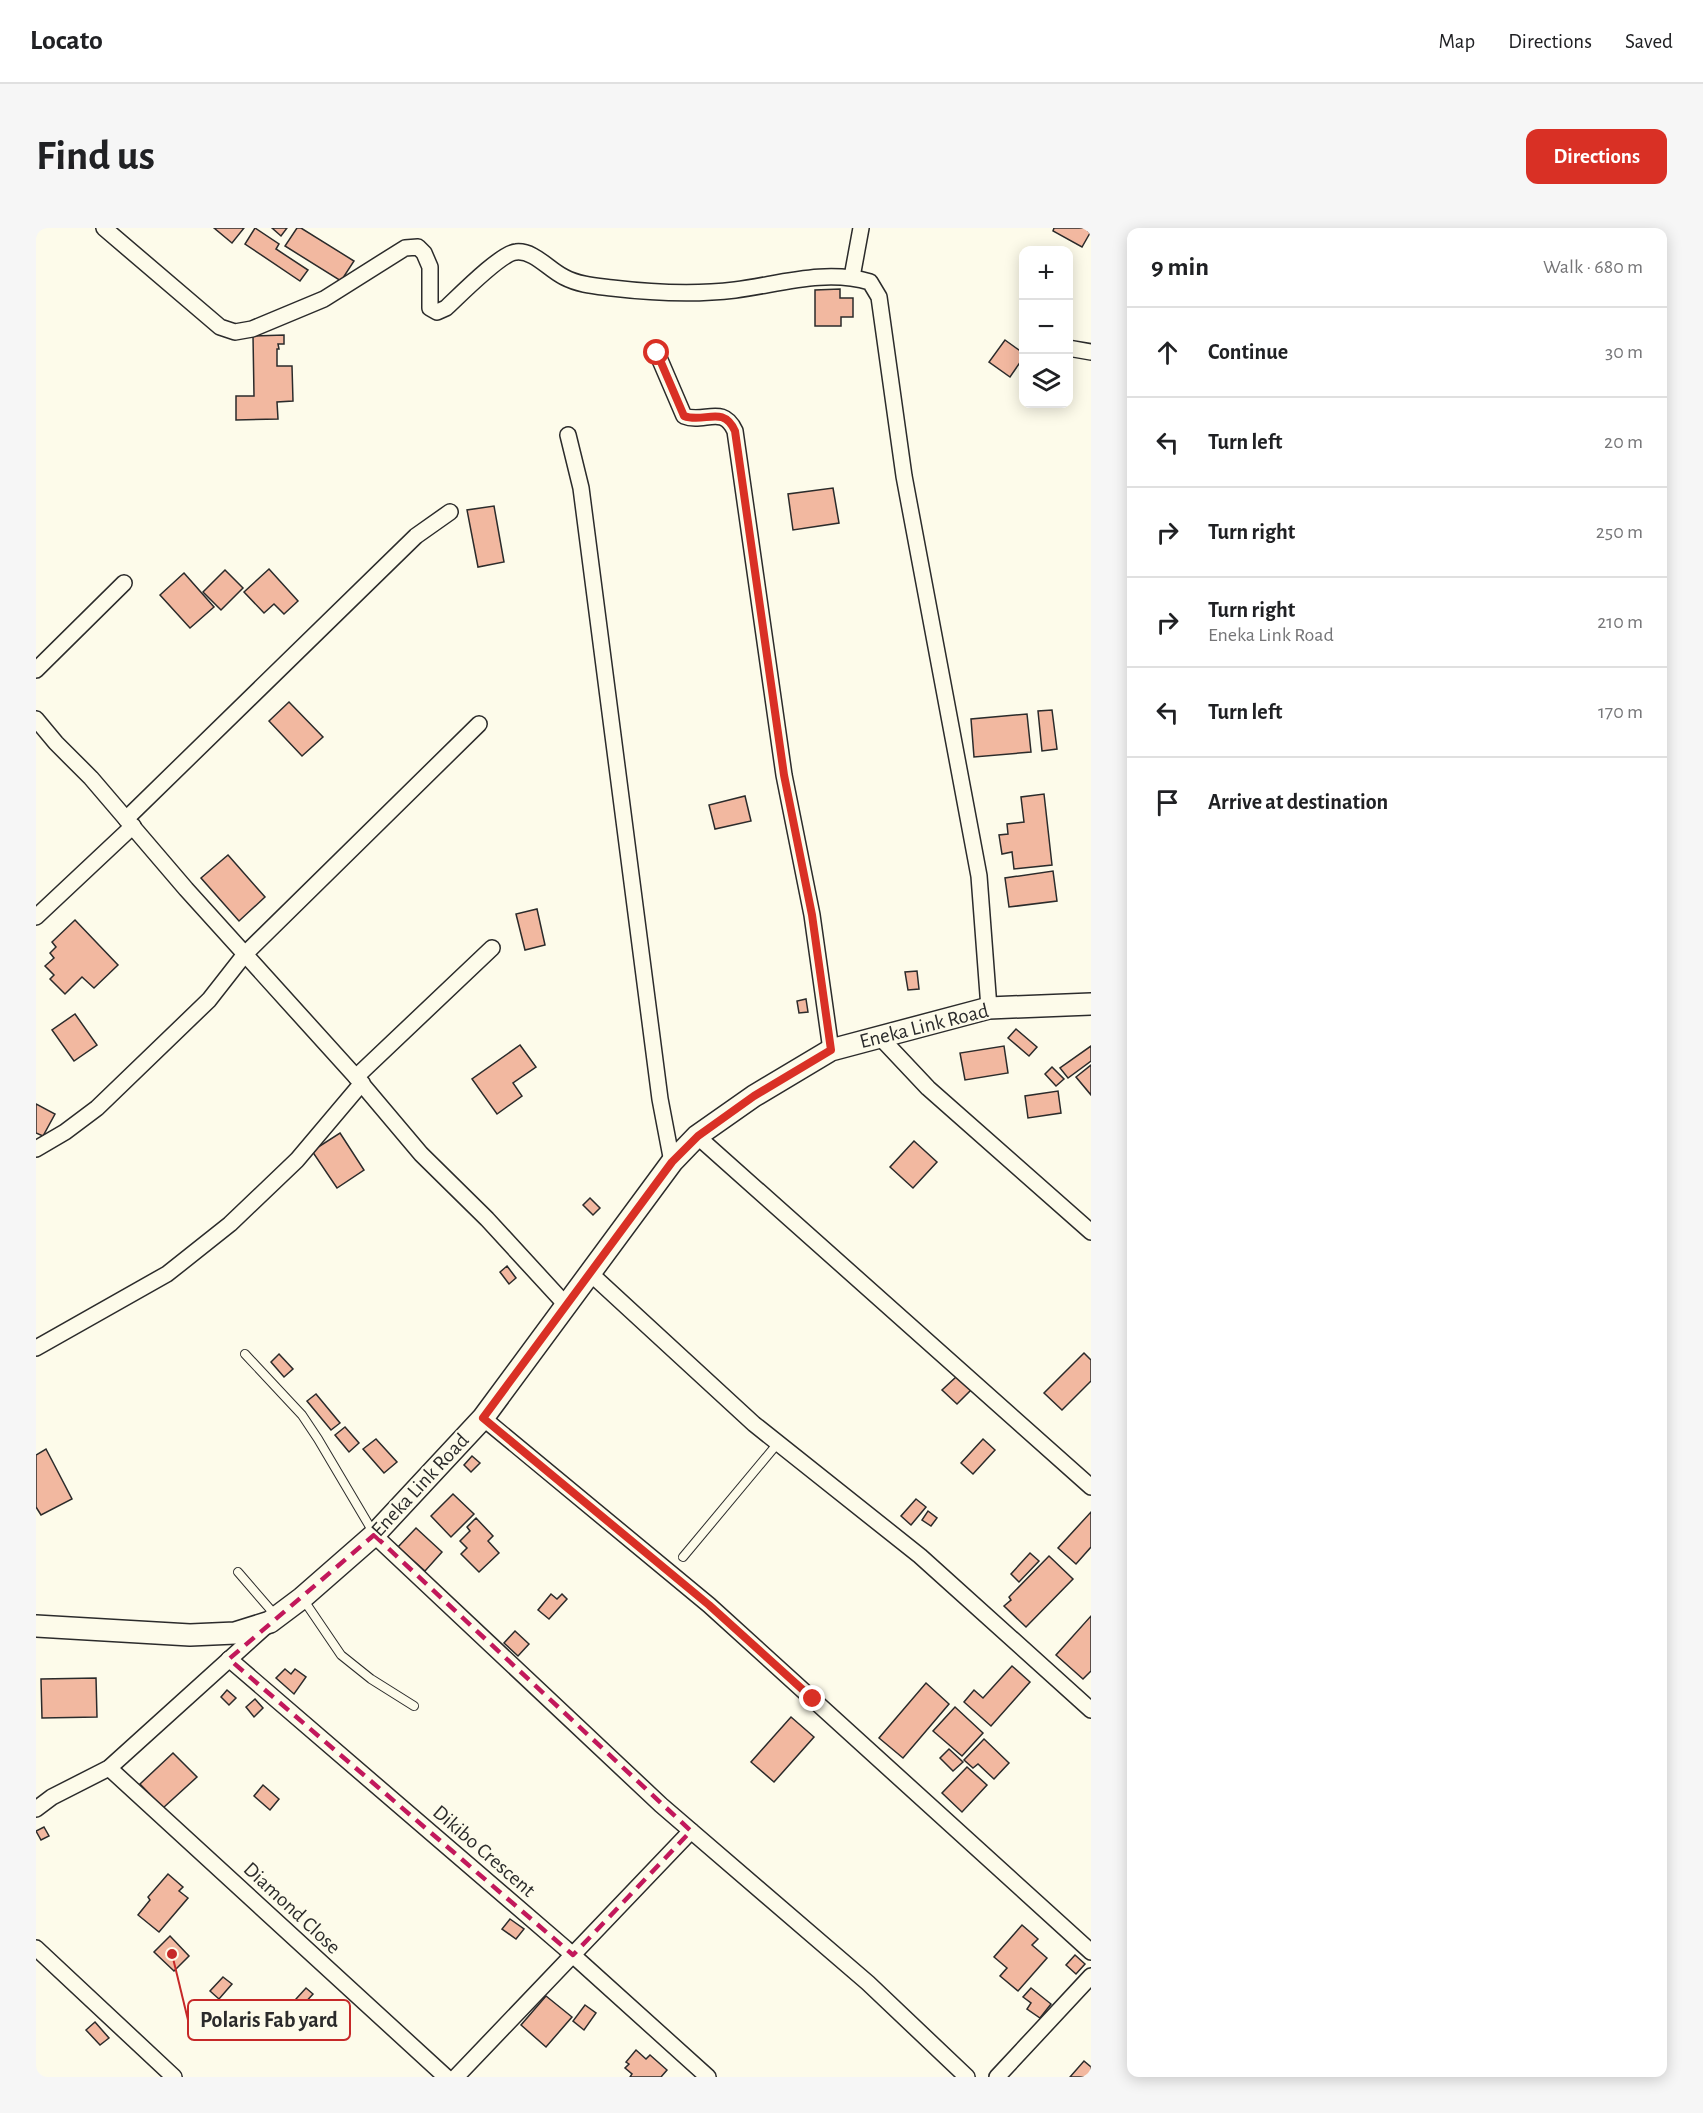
<!DOCTYPE html>
<html lang="en">
<head>
<meta charset="utf-8">
<style>
  :root { --surface:#fff; --page:#f6f6f6; --text:#202124; --muted:#757577; --line:#e0e0e0; --accent:#d93025 }
  body { margin:0; font-family:"Alegreya Sans",sans-serif; background:var(--page); color:var(--text) }
  .controls { position:absolute; right:18px; top:18px; display:grid; overflow:hidden; border-radius:12px; box-shadow:0 3px 15px #0003 }
  .controls button { width:54px; height:54px; display:grid; place-items:center; padding:0; border:0; border-bottom:2px solid var(--line); background:var(--surface); color:var(--text); font:30px sans-serif }
  .stop { position:absolute; width:18px; height:18px; margin:-14px; border:4px solid #d93025; border-radius:50%; background:#fff }
  .stop.end { background:#d93025; border-color:#fff; box-shadow:0 2px 6px #0008 }
  .list { margin:0; padding:0; list-style:none }
  h2 { display:flex; justify-content:space-between; align-items:center; height:78px; margin:0; padding:0 24px; font-size:26px }
  h2 small { font-size:20px; font-weight:400; color:var(--muted) }
  .list li { display:grid; grid-template-columns:39px 1fr auto; gap:18px; align-items:center; box-sizing:border-box; height:90px; padding:0 24px; border-top:2px solid var(--line) }
  .list b { display:block; font-size:22px; white-space:nowrap }
  .list p { margin:0; font-size:20px; white-space:nowrap; color:var(--muted) }
  .list em { font-size:20px; font-style:normal; color:var(--muted) }
  .icon { flex:none; width:33px; height:33px; fill:none; stroke:currentColor; stroke-width:2; stroke-linecap:round; stroke-linejoin:round }
  .map { position:relative; flex:none; width:1055px; height:1849px; overflow:hidden; border-radius:12px }
  header { display:flex; align-items:center; gap:36px; box-sizing:border-box; height:84px; padding:0 30px; background:var(--surface); border-bottom:2px solid var(--line) }
  header strong { font-size:28px }
  nav { display:flex; gap:33px; margin-inline-start:auto; font-size:21px }
  .intro { display:flex; align-items:center; justify-content:space-between; box-sizing:border-box; height:144px; padding:0 36px }
  h1 { margin:0; font-size:42px }
  .button { padding:15px 27px; border-radius:12px; background:var(--accent); color:#fff; font-size:21px; font-weight:700 }
  main { display:flex; gap:36px; padding:0 36px }
  aside { flex:1; background:var(--surface); border-radius:12px; box-shadow:0 3px 15px #0003 }
  .map>svg:first-child { display:block }
</style>
</head>
<body>
<header>
<strong>Locato</strong>
<nav><a>Map</a><a>Directions</a><a>Saved</a></nav>
</header>
<div class="intro"><h1>Find us</h1><a class="button">Directions</a></div>
<main>
<div class="map">
<svg width="1055" height="1849" viewBox="0 0 1055 1849">
  <rect width="100%" height="100%" fill="#fdfbea"/>
  <g fill="#f2b8a0" stroke="#2b2b2b" stroke-width="1.5">
    <polygon points="178,0 208,0 196,15"/>
    <polygon points="219,0 243,16 240,21 272,42 264,53 209,16"/>
    <polygon points="236,0 251,0 245,8"/>
    <polygon points="261,0 265,0 318,33 305,53 249,18"/>
    <polygon points="1018,0 1054,0 1052,3 1054,5 1046,19 1017,3"/>
    <polygon points="804,61 804,70 817,70 817,89 805,89 805,98 779,98 779,62"/>
    <polygon points="248,107 248,116 242,116 243,121 241,121 241,138 256,138 257,173 241,174 242,191 200,192 200,168 218,168 217,108"/>
    <polygon points="969,112 987,125 987,130 974,149 953,134"/>
    <polygon points="797,260 803,295 757,302 752,266"/>
    <polygon points="458,278 468,334 442,339 431,282"/>
    <polygon points="233,341 262,373 248,386 238,376 228,385 208,364"/>
    <polygon points="189,342 207,360 185,382 167,364"/>
    <polygon points="148,345 178,379 154,400 124,367"/>
    <polygon points="253,474 287,509 266,528 233,493"/>
    <polygon points="1016,482 1021,521 1006,523 1002,483"/>
    <polygon points="991,486 995,524 938,529 935,491"/>
    <polygon points="1008,566 1016,637 978,641 976,624 966,626 963,607 972,606 971,596 988,594 985,569"/>
    <polygon points="709,568 715,593 679,601 673,577"/>
    <polygon points="192,627 229,669 203,693 165,650"/>
    <polygon points="1017,643 1021,673 973,679 969,650"/>
    <polygon points="501,681 509,717 489,722 480,686"/>
    <polygon points="39,692 82,737 58,760 46,749 29,766 14,751 18,747 9,738 18,730 14,725 20,719 16,714"/>
    <polygon points="881,743 883,761 872,762 869,744"/>
    <polygon points="770,771 772,784 763,785 761,773"/>
    <polygon points="39,786 61,817 38,833 16,802"/>
    <polygon points="980,801 1001,819 993,828 972,810"/>
    <polygon points="484,817 500,839 477,855 486,868 461,886 436,851"/>
    <polygon points="968,818 972,845 929,852 924,825"/>
    <polygon points="1055,818 1055,833 1032,850 1024,840"/>
    <polygon points="1055,837 1055,867 1040,849"/>
    <polygon points="1016,839 1028,851 1020,858 1009,846"/>
    <polygon points="1022,863 1025,885 992,890 989,868"/>
    <polygon points="0,876 19,886 7,908 0,905"/>
    <polygon points="304,905 328,942 301,960 276,923"/>
    <polygon points="878,913 901,934 877,960 854,939"/>
    <polygon points="554,970 564,980 557,987 547,977"/>
    <polygon points="471,1038 480,1050 473,1056 464,1044"/>
    <polygon points="1048,1125 1055,1132 1055,1153 1026,1182 1008,1165"/>
    <polygon points="243,1126 257,1141 248,1149 235,1134"/>
    <polygon points="920,1149 935,1162 921,1176 906,1162"/>
    <polygon points="280,1166 304,1195 295,1202 271,1173"/>
    <polygon points="309,1199 323,1215 313,1224 299,1207"/>
    <polygon points="340,1211 361,1234 348,1245 327,1221"/>
    <polygon points="947,1211 959,1222 937,1246 925,1235"/>
    <polygon points="10,1221 36,1271 5,1287 0,1279 0,1227"/>
    <polygon points="436,1228 444,1235 435,1244 428,1237"/>
    <polygon points="417,1266 438,1286 415,1309 395,1288"/>
    <polygon points="880,1271 890,1279 875,1297 865,1288"/>
    <polygon points="892,1283 901,1290 895,1298 886,1292"/>
    <polygon points="1055,1284 1055,1319 1040,1336 1022,1320"/>
    <polygon points="440,1290 457,1308 452,1313 463,1325 443,1344 425,1326 431,1320 424,1313 434,1303 431,1299"/>
    <polygon points="380,1300 406,1324 389,1343 362,1319"/>
    <polygon points="994,1325 1003,1333 983,1354 975,1346"/>
    <polygon points="1013,1328 1037,1351 990,1399 968,1378 975,1372 973,1369"/>
    <polygon points="515,1366 521,1371 526,1366 531,1371 513,1391 502,1382"/>
    <polygon points="1055,1388 1055,1443 1047,1451 1020,1427"/>
    <polygon points="479,1403 493,1416 482,1428 468,1415"/>
    <polygon points="976,1438 994,1454 955,1498 928,1474 938,1462 947,1470"/>
    <polygon points="249,1441 255,1446 259,1441 270,1449 258,1466 240,1450"/>
    <polygon points="60,1450 61,1489 6,1490 5,1451"/>
    <polygon points="890,1455 913,1476 867,1530 843,1510"/>
    <polygon points="191,1462 200,1470 193,1477 185,1469"/>
    <polygon points="219,1471 227,1480 218,1489 210,1479"/>
    <polygon points="919,1479 947,1505 926,1528 897,1503"/>
    <polygon points="755,1489 778,1509 738,1554 715,1534"/>
    <polygon points="948,1511 973,1535 958,1551 942,1536 937,1540 928,1532"/>
    <polygon points="913,1521 927,1534 917,1543 904,1530"/>
    <polygon points="137,1525 161,1549 127,1580 104,1556"/>
    <polygon points="931,1539 951,1557 926,1584 906,1565"/>
    <polygon points="227,1557 243,1571 234,1582 218,1568"/>
    <polygon points="8,1599 13,1608 5,1612 0,1603"/>
    <polygon points="132,1646 147,1659 143,1663 152,1670 123,1704 102,1687 114,1672 112,1669"/>
    <polygon points="474,1691 488,1701 480,1711 466,1701"/>
    <polygon points="986,1697 1002,1711 996,1717 1011,1730 982,1763 964,1748 971,1740 958,1729"/>
    <polygon points="134,1708 153,1728 138,1743 118,1724"/>
    <polygon points="1039,1727 1049,1736 1040,1746 1030,1737"/>
    <polygon points="187,1749 196,1756 183,1771 174,1763"/>
    <polygon points="270,1760 277,1766 256,1789 250,1782"/>
    <polygon points="995,1760 1015,1776 1004,1790 991,1781 995,1775 987,1769"/>
    <polygon points="510,1768 536,1789 510,1819 485,1797"/>
    <polygon points="549,1777 560,1785 548,1802 537,1793"/>
    <polygon points="59,1794 73,1810 64,1817 50,1802"/>
    <polygon points="600,1822 610,1831 614,1827 631,1842 625,1849 594,1849 596,1846 589,1840 593,1836 590,1834"/>
    <polygon points="1048,1833 1055,1839 1055,1849 1034,1849"/>
  </g>
  <g fill="none" stroke-linecap="round" stroke-linejoin="round">
    <defs>
      <g id="lane">
        <polyline points="209,1126 266,1187 282,1211 337,1304"/>
        <polyline points="647,1329 742,1215"/>
        <polyline points="202,1344 240,1388"/>
        <polyline points="267,1371 305,1427 335,1451 378,1478"/>
      </g>
      <g id="street">
        <path d="M68 0 184 99 199 104 216 101 288 71 369 20 382 19 388 25 394 39V80L401 84 410 80C423 68 465 25 480 24 498 22 513 42 528 49 543 57 560 58 576 60 618 65 658 67 699 62 744 56 789 41 834 54L843 69 868 248 943 648 953 780"/>
        <polyline points="816,49 825,0"/>
        <polyline points="1032,120 1055,124"/>
        <path d="M621 125 648 188C668 196 687 176 699 203L748 547 776 687 795 822"/>
        <polyline points="532,207 545,260 624,871 636,934"/>
        <polyline points="0,442 88,355"/>
        <polyline points="0,491 20,515 55,550 150,661 320,849 385,926 451,991 530,1077"/>
        <polyline points="90,591 380,308 414,284"/>
        <polyline points="0,689 97,598"/>
        <polyline points="843,808 892,860 1055,1004"/>
        <polyline points="320,849 456,720"/>
        <polyline points="661,908 1055,1259"/>
        <polyline points="0,921 29,904 61,880 173,772 209,726 443,496"/>
        <polyline points="555,1046 718,1196 884,1328 1055,1482"/>
        <polyline points="0,1120 131,1046 194,996 261,932 326,855"/>
        <polyline points="447,1190 673,1377 1055,1724"/>
        <polyline points="338,1307 625,1577 832,1755 931,1849"/>
        <polyline points="193,1431 529,1720 672,1849"/>
        <polyline points="73,1540 410,1849"/>
        <polyline points="0,1581 16,1569 73,1540 229,1399"/>
        <polyline points="0,1720 138,1849"/>
        <polyline points="420,1849 655,1603"/>
        <polyline points="961,1849 1055,1748"/>
      </g>
      <polyline id="secondary" points="0,1398 154,1407 199,1405 234,1394 266,1370 338,1307 447,1190 636,934 661,908 718,868 795,822 953,780 1055,776"/>
    </defs>
    <use href="#lane" stroke="#2b2b2b" stroke-width="10"/>
    <use href="#street" stroke="#2b2b2b" stroke-width="18"/>
    <use href="#secondary" stroke="#2b2b2b" stroke-width="24"/>
    <use href="#lane" stroke="#fdfbea" stroke-width="8"/>
    <use href="#street" stroke="#fdfbea" stroke-width="15"/>
    <use href="#secondary" stroke="#fdfbea" stroke-width="21"/>
  </g>
  <g fill="none" stroke-linecap="round" stroke-linejoin="round">
    <path stroke="#d93025" stroke-width="8" d="M621 125 648 188C668 196 687 176 699 203L748 547 776 687 795 822 718 868 662 908 636 934 447 1190 673 1377 777 1471"/>
  </g>
  <path fill="none" stroke="#c2185b" stroke-width="4.5" stroke-dasharray="12 8" stroke-linejoin="round" d="M338 1307 655 1603 537 1727 193 1431Z"/>
  <g text-anchor="middle" dominant-baseline="central" stroke-width="4.5" stroke-linejoin="round" paint-order="stroke">
    <g font-size="21" fill="#2b2b2b" stroke="#fdfbea">
      <text transform="translate(888 798) rotate(-14)">Eneka Link Road</text>
      <text transform="translate(384 1257) rotate(-47)">Eneka Link Road</text>
      <text transform="translate(448 1623) rotate(41)">Dikibo Crescent</text>
      <text transform="translate(256 1680) rotate(43)">Diamond Close</text>
    </g>
  </g>
  <path fill="none" stroke="#c62828" stroke-width="2" d="M136 1726L152 1792"/>
  <circle fill="#c62828" stroke="#fdfbea" stroke-width="2" cx="136" cy="1726" r="6"/>
  <rect fill="#fdfbea" stroke="#c62828" stroke-width="2" x="152" y="1772" width="162" height="40" rx="6"/>
  <g font-size="22" text-anchor="middle" font-weight="bold" fill="#2b2b2b">
    <text x="233" y="1799">Polaris Fab yard</text>
  </g>
</svg>
<div class="controls">
<button>+</button>
<button>−</button>
<button><svg class="icon" aria-label="layers" viewBox="0 0 24 24"><path d="M12 4l9 5-9 5-9-5zM3 14l9 5 9-5"/></svg></button>
</div>
<div class="stop" style="left:621px;top:125px"></div>
<div class="stop end" style="left:777px;top:1471px"></div>
</div>
<aside>
<h2>9 min<small>Walk · 680 m</small></h2>
<ul class="list">
<li><svg class="icon" aria-label="ahead" viewBox="0 0 24 24"><path d="M12 20V5M6 11l6-6 6 6"/></svg><div><b>Continue</b></div><em>30 m</em></li>
<li><svg class="icon" aria-label="left" viewBox="0 0 24 24"><path d="M17 20v-9H6M10 6l-5 5 5 5"/></svg><div><b>Turn left</b></div><em>20 m</em></li>
<li><svg class="icon" aria-label="right" viewBox="0 0 24 24"><path d="M7 20v-9h11M14 6l5 5-5 5"/></svg><div><b>Turn right</b></div><em>250 m</em></li>
<li><svg class="icon" aria-label="right" viewBox="0 0 24 24"><path d="M7 20v-9h11M14 6l5 5-5 5"/></svg><div><b>Turn right</b><p>Eneka Link Road</p></div><em>210 m</em></li>
<li><svg class="icon" aria-label="left" viewBox="0 0 24 24"><path d="M17 20v-9H6M10 6l-5 5 5 5"/></svg><div><b>Turn left</b></div><em>170 m</em></li>
<li><svg class="icon" aria-label="arrive" viewBox="0 0 24 24"><path d="M6 21V4h12l-3 4 3 4H6"/></svg><div><b>Arrive at destination</b></div></li>
</ul>
</aside>
</main>
</body>
</html>
